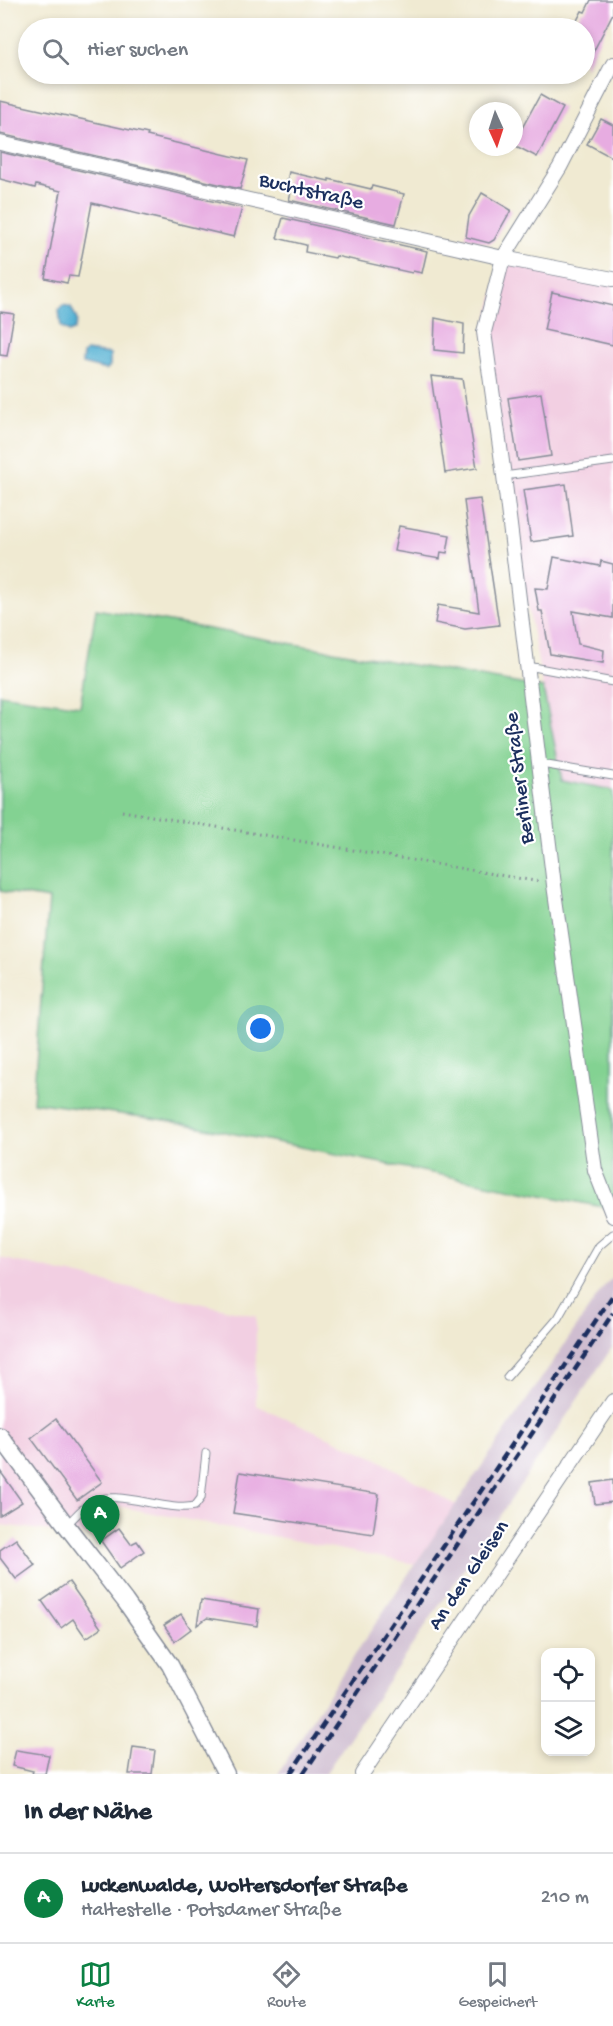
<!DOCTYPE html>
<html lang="de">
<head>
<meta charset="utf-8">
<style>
  :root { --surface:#fff; --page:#f6f6f7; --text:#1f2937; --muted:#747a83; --line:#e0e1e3; --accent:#0b8043 }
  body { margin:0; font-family:"Gochi Hand",sans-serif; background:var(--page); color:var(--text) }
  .controls { position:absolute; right:18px; bottom:18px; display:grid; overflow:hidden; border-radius:12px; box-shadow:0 3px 9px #0003 }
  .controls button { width:54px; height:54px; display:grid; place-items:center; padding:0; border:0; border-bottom:2px solid var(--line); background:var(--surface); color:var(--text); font:30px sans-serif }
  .compass { position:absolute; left:469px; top:102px; width:54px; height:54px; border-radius:50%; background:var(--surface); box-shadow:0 3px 9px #0003; rotate:177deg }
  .you { position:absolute; left:261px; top:1029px; width:21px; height:21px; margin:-15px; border:4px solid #fff; border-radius:50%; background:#1a73e8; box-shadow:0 0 0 9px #1a73e833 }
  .badge { display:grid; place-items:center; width:39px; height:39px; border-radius:50%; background:var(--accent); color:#fff; font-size:20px; font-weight:700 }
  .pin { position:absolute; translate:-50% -50px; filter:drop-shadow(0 2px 3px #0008) }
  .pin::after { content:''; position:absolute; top:32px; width:21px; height:18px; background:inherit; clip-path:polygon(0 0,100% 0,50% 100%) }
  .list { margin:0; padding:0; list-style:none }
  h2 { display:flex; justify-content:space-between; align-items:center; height:78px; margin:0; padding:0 24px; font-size:26px }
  h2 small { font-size:20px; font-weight:400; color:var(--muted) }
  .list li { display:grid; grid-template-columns:39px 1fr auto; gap:18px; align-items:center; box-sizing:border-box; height:90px; padding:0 24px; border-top:2px solid var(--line) }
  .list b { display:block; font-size:22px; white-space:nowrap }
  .list p { margin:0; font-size:20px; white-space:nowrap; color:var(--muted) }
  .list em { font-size:20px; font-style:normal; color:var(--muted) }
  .icon { flex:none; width:33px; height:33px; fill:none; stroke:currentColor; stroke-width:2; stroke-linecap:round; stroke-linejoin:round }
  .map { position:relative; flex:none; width:613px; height:1774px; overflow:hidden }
  .search { position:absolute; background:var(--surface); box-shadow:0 3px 9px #0003; left:18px; right:18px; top:18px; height:66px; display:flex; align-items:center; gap:15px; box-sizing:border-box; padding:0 21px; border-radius:33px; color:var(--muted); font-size:22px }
  .sheet { height:168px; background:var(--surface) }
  nav { display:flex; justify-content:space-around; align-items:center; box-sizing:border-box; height:84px; border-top:2px solid var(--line); background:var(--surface); font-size:16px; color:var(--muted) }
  nav a { display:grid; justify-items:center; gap:3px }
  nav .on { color:var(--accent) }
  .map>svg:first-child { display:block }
</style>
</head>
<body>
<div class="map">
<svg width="613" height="1774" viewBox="0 0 613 1774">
  <rect width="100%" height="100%" fill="#fff"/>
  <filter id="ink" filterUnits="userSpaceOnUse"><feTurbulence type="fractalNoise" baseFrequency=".0167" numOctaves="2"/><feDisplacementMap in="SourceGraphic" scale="12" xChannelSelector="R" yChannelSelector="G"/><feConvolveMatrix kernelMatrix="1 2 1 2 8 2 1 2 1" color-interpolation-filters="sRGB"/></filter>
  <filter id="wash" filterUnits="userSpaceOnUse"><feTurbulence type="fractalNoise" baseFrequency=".008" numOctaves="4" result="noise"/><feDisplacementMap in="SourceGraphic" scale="24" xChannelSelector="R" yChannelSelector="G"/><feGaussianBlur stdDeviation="1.35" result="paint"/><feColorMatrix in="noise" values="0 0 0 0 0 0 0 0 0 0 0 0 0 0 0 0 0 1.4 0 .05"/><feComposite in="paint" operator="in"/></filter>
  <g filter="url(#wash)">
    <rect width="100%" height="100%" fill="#f0ead2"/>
    <g fill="#f2cfe2">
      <polygon points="503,258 613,279 613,790 562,780 543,688 504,476 484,332"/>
      <polygon points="0,1258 256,1316 256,1405 376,1458 456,1505 415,1564 117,1506 94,1523 94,1536 0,1525"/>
    </g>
    <polygon fill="#cfbdd0" points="613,1277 613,1346 514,1495 325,1774 278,1774 330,1692 415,1564 605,1285"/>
    <polygon fill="#83d292" stroke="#4f8078" stroke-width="1.5" points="96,609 543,688 562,780 613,790 613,1209 165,1120 33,1102 49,899 0,891 0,694 80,706"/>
    <g fill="#56b2d4" stroke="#387099" stroke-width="1.5">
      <path d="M63 305 71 307C75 318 80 317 74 330L69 332 61 327 59 310Z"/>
      <polygon points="86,351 110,354 110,366 106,370 82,364 83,354"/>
    </g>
    <g id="blocks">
      <g fill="#e7ace1">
        <polygon points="591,0 613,0 613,13 585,68 585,28 573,28 582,11 585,12"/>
        <polygon points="540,95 563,108 537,157 514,145 514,124 522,128"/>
        <polygon points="0,101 148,134 147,136 248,160 240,189 0,134"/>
        <polygon points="601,119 613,125 613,158 587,144"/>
        <polygon points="0,152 242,208 234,237 92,203 78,277 69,276 67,283 45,278 61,191 36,185 35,188 0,179"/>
        <polygon points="289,172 329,181 329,179 371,189 372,186 404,194 396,224 289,200 292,188 286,186"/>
        <polygon points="482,193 511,210 494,240 489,243 466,237 469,216"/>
        <polygon points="283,218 427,251 422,273 413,271 412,273 336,256 335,258 305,252 306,245 277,238"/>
        <polygon points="552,292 613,306 613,345 544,330"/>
        <polygon points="0,312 14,314 7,356 0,355"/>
        <polygon points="435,318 464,324 463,353 434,350"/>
        <polygon points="431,376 462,379 477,468 445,473"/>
        <polygon points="541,393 551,456 518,461 508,398"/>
        <polygon points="566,484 573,536 531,542 523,490"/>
        <polygon points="480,499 499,625 465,629 435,623 438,605 479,612 464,501"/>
        <polygon points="399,526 450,535 447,553 441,552 440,559 394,551"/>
        <polygon points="554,557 600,566 601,561 613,564 613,618 573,611 578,644 604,650 603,663 550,654 542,611 539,611 535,588 548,589"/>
        <polygon points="56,1419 102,1482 77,1500 31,1438"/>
        <polygon points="0,1471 22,1502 0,1516"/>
        <polygon points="240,1472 379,1494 373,1534 233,1513"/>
        <polygon points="613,1480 613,1502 595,1504 592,1483"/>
        <polygon points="119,1528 131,1544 137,1541 144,1551 120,1568 101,1541"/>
        <polygon points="16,1539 35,1565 16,1579 0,1558 0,1550"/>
        <polygon points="69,1582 101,1628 86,1638 73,1619 61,1628 42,1601"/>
        <polygon points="201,1600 259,1609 257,1626 207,1618 197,1625"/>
        <polygon points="181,1614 191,1629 175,1641 164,1625"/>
        <polygon points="133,1747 155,1750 152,1774 129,1774"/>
        <polygon points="16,1750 49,1755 45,1774 32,1774 33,1771 12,1766"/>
      </g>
    </g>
  </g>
  <g filter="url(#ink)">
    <use href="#blocks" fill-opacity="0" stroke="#868c98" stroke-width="1.5"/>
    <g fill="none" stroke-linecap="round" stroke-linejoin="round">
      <defs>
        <g id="service">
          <polyline points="504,476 613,461"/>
          <polyline points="528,666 613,682"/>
          <polyline points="541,764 613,776"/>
          <polyline points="507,1377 558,1318 599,1246 613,1234"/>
          <path d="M66 1525C73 1519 81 1509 90 1503 116 1487 165 1513 195 1506L201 1498 206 1453"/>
        </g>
        <g id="minor">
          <polyline points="613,64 560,167 503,258 484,332 504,476 554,885 591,1142 595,1170 613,1216"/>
          <polyline points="0,143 503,258 613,279"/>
          <polyline points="362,1774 613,1401"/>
        </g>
        <polyline id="tertiary" points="0,1436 66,1525 125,1601 170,1665 226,1774"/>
      </defs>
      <use href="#service" stroke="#868c98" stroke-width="9"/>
      <use href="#minor" stroke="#868c98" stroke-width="16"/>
      <use href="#tertiary" stroke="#868c98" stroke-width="19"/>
      <polyline stroke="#868c98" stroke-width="3" stroke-dasharray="1.5 4.5" stroke-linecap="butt" points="122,811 541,882"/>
      <use href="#service" stroke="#fff" stroke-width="7"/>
      <use href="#minor" stroke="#fff" stroke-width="14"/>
      <use href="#tertiary" stroke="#fff" stroke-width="16"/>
      <g stroke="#1b2f5e" stroke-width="4.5" stroke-dasharray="9 4.5" stroke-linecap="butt">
        <polyline points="290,1774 613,1295"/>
        <polyline points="303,1774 613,1313"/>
      </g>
    </g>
  </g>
  <g text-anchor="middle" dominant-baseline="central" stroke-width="4.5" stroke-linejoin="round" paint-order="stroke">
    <g font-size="21" fill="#1b2f5e" stroke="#fff">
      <text transform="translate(311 193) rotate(13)">Buchtstraße</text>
      <text transform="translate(521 778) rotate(-97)">Berliner Straße</text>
      <text transform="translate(470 1576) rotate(-56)">An den Gleisen</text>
    </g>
  </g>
</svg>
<div class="controls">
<button><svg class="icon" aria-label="locate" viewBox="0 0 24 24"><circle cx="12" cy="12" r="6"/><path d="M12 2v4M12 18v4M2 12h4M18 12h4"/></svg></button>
<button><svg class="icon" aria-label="layers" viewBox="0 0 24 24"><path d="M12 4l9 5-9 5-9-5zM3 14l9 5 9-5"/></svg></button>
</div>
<svg class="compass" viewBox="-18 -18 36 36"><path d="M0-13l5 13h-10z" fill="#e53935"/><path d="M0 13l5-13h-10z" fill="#747a83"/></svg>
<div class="you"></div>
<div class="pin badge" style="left:100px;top:1545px">A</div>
<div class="search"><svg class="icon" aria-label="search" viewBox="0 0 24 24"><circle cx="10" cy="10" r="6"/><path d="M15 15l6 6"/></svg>Hier suchen</div>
</div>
<section class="sheet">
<h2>In der Nähe<small></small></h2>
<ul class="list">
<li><span class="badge">A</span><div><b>Luckenwalde, Woltersdorfer Straße</b><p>Haltestelle · Potsdamer Straße</p></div><em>210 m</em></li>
</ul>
</section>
<nav>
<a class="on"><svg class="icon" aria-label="map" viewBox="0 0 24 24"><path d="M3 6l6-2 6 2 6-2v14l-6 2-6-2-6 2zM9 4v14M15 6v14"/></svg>Karte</a>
<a><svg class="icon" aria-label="directions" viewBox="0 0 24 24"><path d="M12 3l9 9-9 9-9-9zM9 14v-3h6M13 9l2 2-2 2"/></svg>Route</a>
<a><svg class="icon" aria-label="saved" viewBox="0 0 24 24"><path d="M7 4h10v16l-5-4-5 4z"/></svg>Gespeichert</a>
</nav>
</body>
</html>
